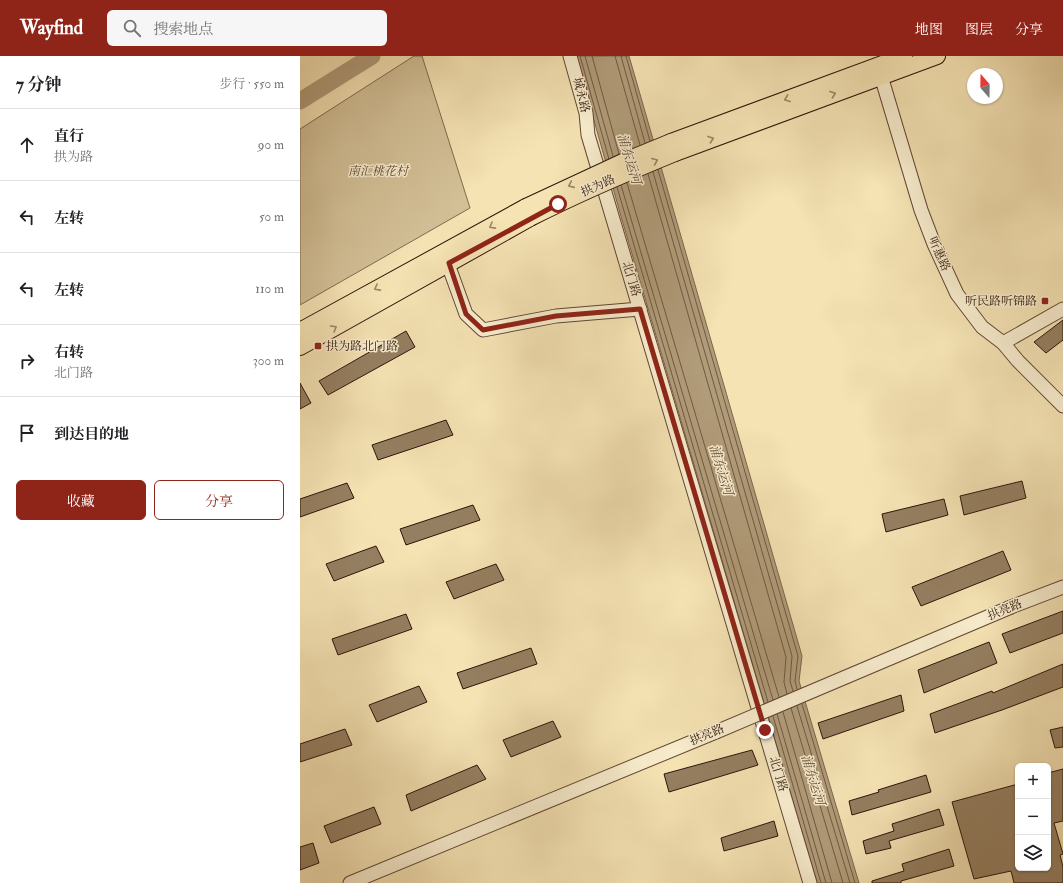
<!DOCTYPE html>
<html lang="zh">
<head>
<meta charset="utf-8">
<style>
  :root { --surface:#fff; --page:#f6f6f6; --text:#202124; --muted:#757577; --line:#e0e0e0; --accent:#8f2418 }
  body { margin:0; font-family:"IM FELL Double Pica","Noto Serif SC",serif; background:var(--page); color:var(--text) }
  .controls { position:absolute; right:12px; bottom:12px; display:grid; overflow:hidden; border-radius:6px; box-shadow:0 1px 3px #0004 }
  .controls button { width:36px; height:36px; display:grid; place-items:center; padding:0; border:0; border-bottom:1px solid var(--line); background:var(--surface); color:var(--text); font:20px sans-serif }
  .compass { position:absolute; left:667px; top:12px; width:36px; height:36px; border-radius:50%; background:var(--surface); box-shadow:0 1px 3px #0004; rotate:340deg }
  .stop { position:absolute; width:12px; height:12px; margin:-9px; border:3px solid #8f2418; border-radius:50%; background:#fff }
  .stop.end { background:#8f2418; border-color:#fff; box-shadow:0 1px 4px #0008 }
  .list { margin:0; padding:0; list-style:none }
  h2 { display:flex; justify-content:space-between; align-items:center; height:52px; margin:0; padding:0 16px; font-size:17px }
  h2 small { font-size:13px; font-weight:400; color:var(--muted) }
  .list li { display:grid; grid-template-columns:26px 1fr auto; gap:12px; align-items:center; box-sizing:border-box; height:72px; padding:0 16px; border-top:1px solid var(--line) }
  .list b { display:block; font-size:15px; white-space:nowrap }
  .list p { margin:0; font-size:13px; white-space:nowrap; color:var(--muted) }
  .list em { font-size:13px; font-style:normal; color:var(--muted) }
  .actions { display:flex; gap:8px; padding:12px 16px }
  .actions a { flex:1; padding:9px 0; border:1px solid var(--accent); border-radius:6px; text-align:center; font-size:14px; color:var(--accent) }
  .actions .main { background:var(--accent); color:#fff }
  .icon { flex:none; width:22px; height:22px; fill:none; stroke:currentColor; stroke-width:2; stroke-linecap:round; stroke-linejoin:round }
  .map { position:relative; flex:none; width:763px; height:827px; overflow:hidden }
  header { display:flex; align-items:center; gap:24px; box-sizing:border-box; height:56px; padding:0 20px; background:var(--accent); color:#fff }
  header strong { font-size:19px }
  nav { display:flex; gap:22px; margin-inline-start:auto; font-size:14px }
  .search { width:280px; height:36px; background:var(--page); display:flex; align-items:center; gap:10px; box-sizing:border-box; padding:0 14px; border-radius:6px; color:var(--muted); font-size:15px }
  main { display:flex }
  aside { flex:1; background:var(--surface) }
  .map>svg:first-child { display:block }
</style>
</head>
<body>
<header>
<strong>Wayfind</strong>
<div class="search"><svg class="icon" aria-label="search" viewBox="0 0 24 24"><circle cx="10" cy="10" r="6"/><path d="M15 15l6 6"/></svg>搜索地点</div>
<nav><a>地图</a><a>图层</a><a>分享</a></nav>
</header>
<main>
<aside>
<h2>7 分钟<small>步行 · 550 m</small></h2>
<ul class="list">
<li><svg class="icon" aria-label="ahead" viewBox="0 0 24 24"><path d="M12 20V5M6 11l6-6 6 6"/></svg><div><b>直行</b><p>拱为路</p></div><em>90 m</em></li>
<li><svg class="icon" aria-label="left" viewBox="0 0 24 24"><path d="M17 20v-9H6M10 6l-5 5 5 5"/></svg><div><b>左转</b></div><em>50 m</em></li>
<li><svg class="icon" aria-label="left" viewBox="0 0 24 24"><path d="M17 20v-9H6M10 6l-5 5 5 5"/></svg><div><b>左转</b></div><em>110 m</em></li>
<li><svg class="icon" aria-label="right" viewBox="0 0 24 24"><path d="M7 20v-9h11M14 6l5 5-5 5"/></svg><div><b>右转</b><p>北门路</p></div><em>300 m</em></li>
<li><svg class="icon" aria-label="arrive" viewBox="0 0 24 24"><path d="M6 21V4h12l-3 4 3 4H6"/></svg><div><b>到达目的地</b></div></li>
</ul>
<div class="actions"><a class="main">收藏</a><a>分享</a></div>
</aside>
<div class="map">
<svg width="763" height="827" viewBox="0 0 763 827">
  <rect width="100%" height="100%" fill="#f5e3b4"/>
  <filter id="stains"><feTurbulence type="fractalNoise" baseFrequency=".005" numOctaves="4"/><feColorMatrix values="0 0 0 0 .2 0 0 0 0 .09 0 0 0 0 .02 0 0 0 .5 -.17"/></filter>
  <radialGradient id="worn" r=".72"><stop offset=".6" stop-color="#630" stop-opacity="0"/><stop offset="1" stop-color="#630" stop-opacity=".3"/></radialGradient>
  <polygon fill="#d3c097" stroke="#806a50" points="114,0 122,0 170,152 0,249 0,73"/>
  <polygon fill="#b19c7a" stroke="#7d654c" points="276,0 329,0 502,600 499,625 559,827 517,827 320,157"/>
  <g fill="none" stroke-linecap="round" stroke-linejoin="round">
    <g stroke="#705841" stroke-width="1">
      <polyline points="280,0 309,103"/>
      <polyline points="285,0 313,100"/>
      <polyline points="292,0 319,98"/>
      <polyline points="315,0 340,89"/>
      <polyline points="321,0 345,87"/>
      <polyline points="326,0 350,85"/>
      <polyline points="358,114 498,600 495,625 497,633"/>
      <polyline points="353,116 492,600 490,625 493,635"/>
      <polyline points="348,118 486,601 484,626 487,638"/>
      <polyline points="327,127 479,641"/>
      <polyline points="321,129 473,644"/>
      <polyline points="317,131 468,646"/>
      <polyline points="502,648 555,827"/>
      <polyline points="497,650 550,827"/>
      <polyline points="491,652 543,827"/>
      <polyline points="483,656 532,827"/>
      <polyline points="477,658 526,827"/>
      <polyline points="473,660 521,827"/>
    </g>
    <polyline stroke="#b19c7a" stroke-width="17" points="0,45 72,0"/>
  </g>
  <g fill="#957f61" stroke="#2e1308">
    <polygon points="763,264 763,284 746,297 734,286"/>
    <polygon points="106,275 115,291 28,339 19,325"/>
    <polygon points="0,327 11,347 0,353"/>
    <polygon points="146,364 153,379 78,404 72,389"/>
    <polygon points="722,425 726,442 664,459 660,440"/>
    <polygon points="47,427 54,442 0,461 0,443"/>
    <polygon points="644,443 648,459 586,476 582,458"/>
    <polygon points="173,449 180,464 106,489 100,473"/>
    <polygon points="76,490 84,506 34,525 26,508"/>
    <polygon points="703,495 711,514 621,550 612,531"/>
    <polygon points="196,508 204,524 154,543 146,526"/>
    <polygon points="763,555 763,577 710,597 702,578"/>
    <polygon points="106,558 112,573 38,599 32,583"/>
    <polygon points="689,586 697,607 624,637 618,614"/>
    <polygon points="231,592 237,608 163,633 157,617"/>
    <polygon points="763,608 763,631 702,654 635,677 630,658 692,635 693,637"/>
    <polygon points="119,630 127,646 77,666 69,649"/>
    <polygon points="601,639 604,655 523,683 518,667"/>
    <polygon points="253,665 261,681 211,701 203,684"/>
    <polygon points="763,671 763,691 755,692 750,674"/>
    <polygon points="45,673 52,689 0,706 0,688"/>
    <polygon points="452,694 458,709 369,736 364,718"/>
    <polygon points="177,709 186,723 111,755 106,739"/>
    <polygon points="763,713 763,765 754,767 763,798 760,799 763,811 763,827 714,827 711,815 674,823 652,746 718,728 718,812 748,812 748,717"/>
    <polygon points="626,719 631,736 552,759 549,745 579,736 578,734"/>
    <polygon points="74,751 81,768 31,787 24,770"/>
    <polygon points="639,753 644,769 589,785 591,792 566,798 563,785 594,775 592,768"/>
    <polygon points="474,765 478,780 424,795 421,782"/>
    <polygon points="13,787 19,807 0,814 0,791"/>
    <polygon points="649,793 654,810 601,825 601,827 572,827 572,825 604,815 602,808"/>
  </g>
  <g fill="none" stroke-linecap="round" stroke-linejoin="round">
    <defs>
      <g id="minor">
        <polyline points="270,0 286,57 288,79 510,827"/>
        <polyline points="577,12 581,20 621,154 634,188 657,238 682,271 703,287 718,305 763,350"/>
        <polyline points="145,200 166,258 183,274 256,260 340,253"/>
        <polyline points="703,287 763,253"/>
        <polyline points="711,551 763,531"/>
        <polyline points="50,827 416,676"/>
      </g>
      <g id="major">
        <polyline points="371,86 604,0"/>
        <polyline points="375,97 637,0"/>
        <polyline points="0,275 226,151"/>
        <polyline points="0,291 230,162"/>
      </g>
    </defs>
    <use href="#minor" stroke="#604733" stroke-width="15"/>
    <use href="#major" stroke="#2e1308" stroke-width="18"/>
    <use href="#minor" stroke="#f8edce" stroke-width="13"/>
    <use href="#major" stroke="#f5e3b4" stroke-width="16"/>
    <defs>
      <polyline id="minor-bridge" points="416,676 711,551"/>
      <g id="major-bridge">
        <polyline points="226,151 325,105 371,86"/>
        <path d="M230 162C277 138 326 117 375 97"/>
      </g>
    </defs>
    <use href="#minor-bridge" stroke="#604733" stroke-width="15" stroke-linecap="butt"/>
    <use href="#major-bridge" stroke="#2e1308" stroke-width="18" stroke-linecap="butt"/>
    <use href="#minor-bridge" stroke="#f8edce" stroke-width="13"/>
    <use href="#major-bridge" stroke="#f5e3b4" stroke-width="16"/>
  </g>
  <defs><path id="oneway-chevron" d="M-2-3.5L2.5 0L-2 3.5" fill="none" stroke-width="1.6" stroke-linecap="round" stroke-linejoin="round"/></defs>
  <g stroke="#9b8567">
    <use href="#oneway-chevron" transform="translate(533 38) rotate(-20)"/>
    <use href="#oneway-chevron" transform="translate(487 43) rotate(160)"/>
    <use href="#oneway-chevron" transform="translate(411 83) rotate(-20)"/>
    <use href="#oneway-chevron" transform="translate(355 105) rotate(-23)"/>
    <use href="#oneway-chevron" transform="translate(271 129) rotate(156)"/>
    <use href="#oneway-chevron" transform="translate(192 170) rotate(151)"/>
    <use href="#oneway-chevron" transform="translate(77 232) rotate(152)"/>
    <use href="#oneway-chevron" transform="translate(34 272) rotate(-30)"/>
  </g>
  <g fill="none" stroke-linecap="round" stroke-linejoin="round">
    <polyline stroke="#8f2418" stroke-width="5" points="258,148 149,207 166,258 183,274 256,260 340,253 465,674"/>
  </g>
  <g fill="#8f2418" stroke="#f8edce" stroke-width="1.5">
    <rect x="741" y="241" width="8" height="8" rx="2"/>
    <rect x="14" y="286" width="8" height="8" rx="2"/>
  </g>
  <g text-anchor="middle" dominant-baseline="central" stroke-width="3" stroke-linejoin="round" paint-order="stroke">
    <g font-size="12" fill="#2e1308" stroke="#f8edce">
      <text transform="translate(281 39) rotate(76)">城永路</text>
      <text transform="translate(298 130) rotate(-24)">拱为路</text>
      <text transform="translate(639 198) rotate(66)">听惠路</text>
      <text transform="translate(331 223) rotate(73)">北门路</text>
      <text transform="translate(705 554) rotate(-22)">拱亮路</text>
      <text transform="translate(407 679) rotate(-23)">拱亮路</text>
      <text transform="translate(478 718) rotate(73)">北门路</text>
    </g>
    <g font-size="12" font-style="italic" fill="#604733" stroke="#f8edce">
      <text x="78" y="115">南汇桃花村</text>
    </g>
    <g font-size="12" fill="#2e1308" stroke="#f8edce" text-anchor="end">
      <text x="737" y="245">听民路听锦路</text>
      <text x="26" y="290" text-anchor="start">拱为路北门路</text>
    </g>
    <g font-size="13" font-style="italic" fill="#624a36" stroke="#f8edce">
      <text transform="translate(329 103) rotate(73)">浦东运河</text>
      <text transform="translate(421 414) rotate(73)">浦东运河</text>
      <text transform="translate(513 724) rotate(73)">浦东运河</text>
    </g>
  </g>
  <rect width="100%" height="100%" filter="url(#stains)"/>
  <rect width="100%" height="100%" fill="url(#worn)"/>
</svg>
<div class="controls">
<button>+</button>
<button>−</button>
<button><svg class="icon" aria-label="layers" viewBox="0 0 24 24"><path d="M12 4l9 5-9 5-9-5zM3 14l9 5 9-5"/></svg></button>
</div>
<svg class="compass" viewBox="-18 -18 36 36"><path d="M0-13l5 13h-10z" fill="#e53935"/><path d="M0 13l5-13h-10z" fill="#757577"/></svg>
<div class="stop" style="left:258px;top:148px"></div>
<div class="stop end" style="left:465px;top:674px"></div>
</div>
</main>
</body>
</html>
